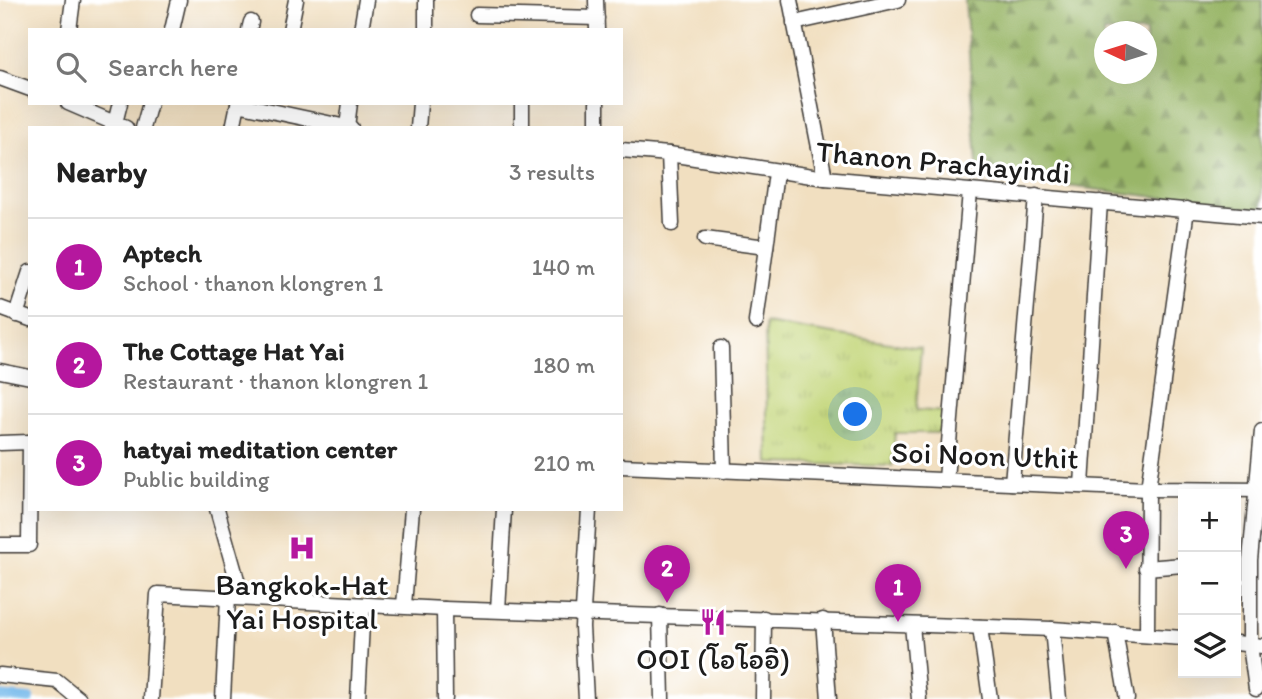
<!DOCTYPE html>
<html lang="en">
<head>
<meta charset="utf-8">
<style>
  :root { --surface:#fff; --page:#f6f6f6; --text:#222; --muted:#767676; --line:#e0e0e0; --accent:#b5179e }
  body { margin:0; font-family:Itim,"Playpen Sans Thai",sans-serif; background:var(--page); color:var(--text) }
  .controls { position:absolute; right:21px; bottom:21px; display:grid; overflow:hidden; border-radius:0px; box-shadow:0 7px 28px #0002 }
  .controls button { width:63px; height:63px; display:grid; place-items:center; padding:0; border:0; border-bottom:2px solid var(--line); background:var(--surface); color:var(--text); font:35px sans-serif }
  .compass { position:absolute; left:1094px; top:21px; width:63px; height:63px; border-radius:50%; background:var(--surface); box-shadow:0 7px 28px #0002; rotate:274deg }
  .you { position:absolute; left:856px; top:415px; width:24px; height:24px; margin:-18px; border:5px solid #fff; border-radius:50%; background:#1a73e8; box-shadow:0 0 0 10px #1a73e833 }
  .badge { display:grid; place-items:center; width:46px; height:46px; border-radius:50%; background:var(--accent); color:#fff; font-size:23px; font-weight:700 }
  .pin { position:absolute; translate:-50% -58px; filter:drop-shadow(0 2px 4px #0008) }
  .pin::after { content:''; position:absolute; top:37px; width:24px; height:21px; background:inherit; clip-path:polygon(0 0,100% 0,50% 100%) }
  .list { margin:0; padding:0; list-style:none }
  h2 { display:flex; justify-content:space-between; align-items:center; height:91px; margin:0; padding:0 28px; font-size:30px }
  h2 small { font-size:23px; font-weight:400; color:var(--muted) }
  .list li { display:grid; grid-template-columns:46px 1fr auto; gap:21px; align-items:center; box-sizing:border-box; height:98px; padding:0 28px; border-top:2px solid var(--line) }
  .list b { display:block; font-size:26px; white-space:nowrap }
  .list p { margin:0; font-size:23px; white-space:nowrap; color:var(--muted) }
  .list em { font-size:23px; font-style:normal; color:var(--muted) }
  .icon { flex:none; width:38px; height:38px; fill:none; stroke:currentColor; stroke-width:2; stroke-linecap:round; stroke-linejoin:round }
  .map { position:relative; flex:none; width:1262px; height:699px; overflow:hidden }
  .search { position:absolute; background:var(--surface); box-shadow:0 7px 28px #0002; left:28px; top:28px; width:595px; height:77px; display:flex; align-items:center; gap:18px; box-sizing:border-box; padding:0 24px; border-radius:0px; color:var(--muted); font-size:26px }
  .panel { position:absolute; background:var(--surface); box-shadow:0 7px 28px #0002; left:28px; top:126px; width:595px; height:385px; border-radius:0px }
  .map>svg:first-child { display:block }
</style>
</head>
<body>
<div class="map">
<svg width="1262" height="699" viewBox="0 0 1262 699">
  <defs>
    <pattern id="forest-firs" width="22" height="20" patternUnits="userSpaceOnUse" patternTransform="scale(1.75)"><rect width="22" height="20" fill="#99b668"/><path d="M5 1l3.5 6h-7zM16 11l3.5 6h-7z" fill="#7c9355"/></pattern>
    <pattern id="park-tufts" width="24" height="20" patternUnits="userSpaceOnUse" patternTransform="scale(1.75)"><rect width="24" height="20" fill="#c2d578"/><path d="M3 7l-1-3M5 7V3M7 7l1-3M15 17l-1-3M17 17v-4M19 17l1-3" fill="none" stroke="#a6b667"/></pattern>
  </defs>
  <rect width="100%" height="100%" fill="#fff"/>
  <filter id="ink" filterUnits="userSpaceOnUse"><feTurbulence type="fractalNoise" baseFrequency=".0143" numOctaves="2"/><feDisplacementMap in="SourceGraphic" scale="14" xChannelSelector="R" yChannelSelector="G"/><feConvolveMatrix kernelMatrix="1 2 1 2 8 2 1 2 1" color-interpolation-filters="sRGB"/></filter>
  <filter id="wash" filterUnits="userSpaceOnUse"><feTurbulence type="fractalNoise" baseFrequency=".00686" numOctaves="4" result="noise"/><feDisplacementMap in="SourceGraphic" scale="28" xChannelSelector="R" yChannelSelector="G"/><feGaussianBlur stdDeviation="1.57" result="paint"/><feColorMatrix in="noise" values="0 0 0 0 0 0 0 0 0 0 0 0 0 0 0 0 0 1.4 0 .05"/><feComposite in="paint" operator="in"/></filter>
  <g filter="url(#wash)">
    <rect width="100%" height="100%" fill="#f1dfc0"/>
    <path fill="url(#forest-firs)" stroke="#5a6942" stroke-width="2" fill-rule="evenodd" d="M965 0H1262V210L978 175ZM1104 32H1146V74H1104Z"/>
    <polygon fill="url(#park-tufts)" stroke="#6f784a" stroke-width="2" points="765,323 921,348 916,410 947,412 949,433 895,433 892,466 768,463"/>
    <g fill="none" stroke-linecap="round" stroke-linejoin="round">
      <polyline stroke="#75b9eb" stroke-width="10" points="0,696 30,699"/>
    </g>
  </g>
  <g filter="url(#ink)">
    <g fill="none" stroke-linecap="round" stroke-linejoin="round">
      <defs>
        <g id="minor">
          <polyline points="426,0 426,30"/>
          <polyline points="596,0 597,30"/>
          <polyline points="790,0 825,178"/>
          <polyline points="477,15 597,18"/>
          <polyline points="794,23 898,0"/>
          <polyline points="69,30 73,0"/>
          <polyline points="172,30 179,0"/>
          <polyline points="249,30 251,22"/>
          <polyline points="290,30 296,0"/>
          <polyline points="361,30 366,0"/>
          <polyline points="0,78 30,89"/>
          <polyline points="68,103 126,128"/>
          <polyline points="115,123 120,103"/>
          <polyline points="347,127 350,103"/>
          <polyline points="143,128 150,103"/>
          <polyline points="233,128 238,104 351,128"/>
          <polyline points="418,128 420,103"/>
          <polyline points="522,128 522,103"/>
          <polyline points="597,128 597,103"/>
          <polyline points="621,150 669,154 825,178 1262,217"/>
          <polyline points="669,154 672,224"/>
          <polyline points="705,239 766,247"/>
          <polyline points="0,308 30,319"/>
          <polyline points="16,315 30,272"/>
          <polyline points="756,322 776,173"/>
          <polyline points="721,348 724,471"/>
          <polyline points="0,371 30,377"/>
          <polyline points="0,443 30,442"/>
          <polyline points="621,466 1148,489 1262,490"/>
          <polyline points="946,479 970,191"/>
          <polyline points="1012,483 1036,196"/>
          <polyline points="1082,485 1100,202"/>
          <polyline points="217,509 242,597"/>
          <polyline points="0,545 29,545 30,442"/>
          <polyline points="1146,568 1183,565"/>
          <polyline points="404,605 412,509"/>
          <polyline points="444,609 445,699"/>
          <polyline points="498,610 504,509"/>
          <polyline points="660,615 662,699"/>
          <polyline points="823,620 829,699"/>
          <polyline points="912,625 919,699"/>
          <polyline points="980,627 990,699"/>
          <polyline points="1052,629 1059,699"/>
          <polyline points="1115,632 1127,699"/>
          <polyline points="1147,634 1148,489 1187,209"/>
          <polyline points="1236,643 1262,646"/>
          <polyline points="0,675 57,681 79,699"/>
          <polyline points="1256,689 1250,645 1250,560 1262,431"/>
          <polyline points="151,699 158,594 444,609 1052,629 1183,638"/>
          <polyline points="223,699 228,597"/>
          <polyline points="358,699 363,605"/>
          <polyline points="586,699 582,627 589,509"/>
          <polyline points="763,699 764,618"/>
        </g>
      </defs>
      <use href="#minor" stroke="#3c3935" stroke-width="17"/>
      <use href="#minor" stroke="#fff" stroke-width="14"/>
    </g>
  </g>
  <defs>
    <symbol id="hospital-bare" viewBox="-9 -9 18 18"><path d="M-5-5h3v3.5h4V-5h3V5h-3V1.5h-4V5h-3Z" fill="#b5179e" stroke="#fff" stroke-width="2.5" paint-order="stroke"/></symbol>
    <symbol id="restaurant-bare" viewBox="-9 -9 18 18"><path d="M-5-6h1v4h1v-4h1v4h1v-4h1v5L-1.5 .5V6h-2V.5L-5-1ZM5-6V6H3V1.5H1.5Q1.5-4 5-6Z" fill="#b5179e" stroke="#fff" stroke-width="2.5" paint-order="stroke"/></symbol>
  </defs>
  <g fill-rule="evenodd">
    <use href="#hospital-bare" x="283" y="529" width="38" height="38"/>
    <use href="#restaurant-bare" x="694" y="603" width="38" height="38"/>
  </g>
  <g text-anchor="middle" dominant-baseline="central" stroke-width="6" stroke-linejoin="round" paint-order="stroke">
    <g font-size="30" fill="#1c1c1c" stroke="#fff">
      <text transform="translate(943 162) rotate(5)">Thanon Prachayindi</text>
      <text transform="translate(985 455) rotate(2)">Soi Noon Uthit</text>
    </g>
    <g font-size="30" fill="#1c1c1c" stroke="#fff">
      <text x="302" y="584">Bangkok-Hat<tspan x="302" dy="34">Yai Hospital</tspan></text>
      <text x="713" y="658">OOI (โอโออิ)</text>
    </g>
  </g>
</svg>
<div class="controls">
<button>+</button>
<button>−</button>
<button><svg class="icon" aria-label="layers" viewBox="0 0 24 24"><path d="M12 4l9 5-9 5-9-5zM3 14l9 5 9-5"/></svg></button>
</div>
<svg class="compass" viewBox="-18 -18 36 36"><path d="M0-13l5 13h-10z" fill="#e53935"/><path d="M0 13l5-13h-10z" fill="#767676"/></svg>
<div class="you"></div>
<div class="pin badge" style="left:898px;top:622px">1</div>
<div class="pin badge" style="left:667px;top:603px">2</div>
<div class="pin badge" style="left:1126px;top:569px">3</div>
<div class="search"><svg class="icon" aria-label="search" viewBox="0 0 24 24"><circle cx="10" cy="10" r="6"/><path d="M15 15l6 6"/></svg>Search here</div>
<section class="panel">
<h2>Nearby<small>3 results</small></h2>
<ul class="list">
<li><span class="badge">1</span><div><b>Aptech</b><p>School · thanon klongren 1</p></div><em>140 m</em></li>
<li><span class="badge">2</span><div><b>The Cottage Hat Yai</b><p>Restaurant · thanon klongren 1</p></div><em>180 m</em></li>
<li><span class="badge">3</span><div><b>hatyai meditation center</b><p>Public building</p></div><em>210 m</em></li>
</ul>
</section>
</div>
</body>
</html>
